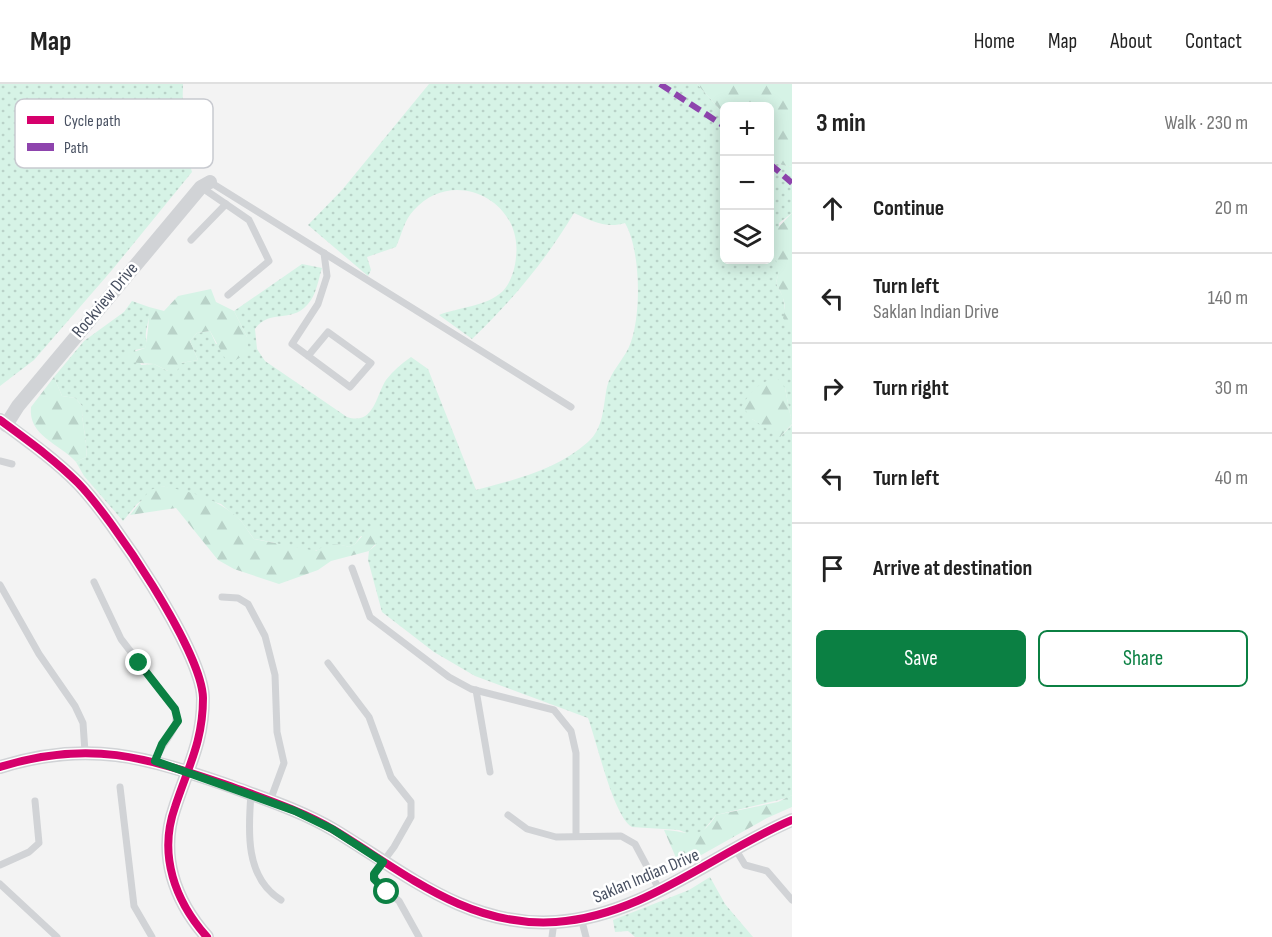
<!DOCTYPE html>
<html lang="en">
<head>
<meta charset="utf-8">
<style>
  :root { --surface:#fff; --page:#f6f6f6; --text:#222; --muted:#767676; --line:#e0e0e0; --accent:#0b8043 }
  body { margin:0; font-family:"Sofia Sans Condensed",sans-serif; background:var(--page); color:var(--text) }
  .controls { position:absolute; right:18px; top:18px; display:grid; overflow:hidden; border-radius:9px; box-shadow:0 3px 15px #0003 }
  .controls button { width:54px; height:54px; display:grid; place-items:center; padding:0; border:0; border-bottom:2px solid var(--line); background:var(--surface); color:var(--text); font:30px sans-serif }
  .stop { position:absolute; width:18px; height:18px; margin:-14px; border:4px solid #0b8043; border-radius:50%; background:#fff }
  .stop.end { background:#0b8043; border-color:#fff; box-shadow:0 2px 6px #0008 }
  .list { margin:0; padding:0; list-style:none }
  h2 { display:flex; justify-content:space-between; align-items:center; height:78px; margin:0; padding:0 24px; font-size:26px }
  h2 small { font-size:20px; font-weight:400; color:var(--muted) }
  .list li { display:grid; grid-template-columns:39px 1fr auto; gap:18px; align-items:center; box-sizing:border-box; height:90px; padding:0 24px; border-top:2px solid var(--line) }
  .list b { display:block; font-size:22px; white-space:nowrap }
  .list p { margin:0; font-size:20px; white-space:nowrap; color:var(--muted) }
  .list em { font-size:20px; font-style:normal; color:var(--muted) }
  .actions { display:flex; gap:12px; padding:18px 24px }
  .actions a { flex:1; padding:14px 0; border:2px solid var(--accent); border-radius:9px; text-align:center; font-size:21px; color:var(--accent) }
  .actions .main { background:var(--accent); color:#fff }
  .icon { flex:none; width:33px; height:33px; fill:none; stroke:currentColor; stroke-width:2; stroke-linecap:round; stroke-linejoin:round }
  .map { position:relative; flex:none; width:792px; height:853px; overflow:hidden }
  header { display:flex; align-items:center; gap:36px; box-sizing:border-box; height:84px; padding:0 30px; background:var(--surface); border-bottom:2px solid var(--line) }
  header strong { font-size:28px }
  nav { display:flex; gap:33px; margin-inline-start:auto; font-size:21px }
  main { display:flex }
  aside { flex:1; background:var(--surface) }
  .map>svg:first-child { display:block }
</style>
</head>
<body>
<header>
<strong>Map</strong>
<nav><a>Home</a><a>Map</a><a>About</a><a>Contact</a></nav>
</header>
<main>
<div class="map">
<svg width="792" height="853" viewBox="0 0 792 853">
  <defs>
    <pattern id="grass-dots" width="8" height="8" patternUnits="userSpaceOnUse" patternTransform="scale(1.5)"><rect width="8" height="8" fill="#d6f3e6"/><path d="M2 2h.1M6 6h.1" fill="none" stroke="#b9d2c8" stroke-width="1.8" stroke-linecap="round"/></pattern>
    <pattern id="forest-firs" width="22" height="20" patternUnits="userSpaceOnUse" patternTransform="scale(1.5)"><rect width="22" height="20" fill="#d6f3e6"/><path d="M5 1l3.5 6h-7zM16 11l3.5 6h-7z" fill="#b9d2c8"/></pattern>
  </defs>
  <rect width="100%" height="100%" fill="#f3f3f3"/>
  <g fill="url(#grass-dots)">
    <path d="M0 0H183C182 30 183 59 192 88L112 186 34 276 0 302Z"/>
    <path d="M429 0H697L724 30 722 94 724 97V176H770V83L774 79 792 83V129L779 139 778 191 776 199 783 213 787 240H792V340L785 304 752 335 781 352 792 341V711L787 714 716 731 702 748 691 751 679 746 632 743C613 732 597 658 588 634L475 592 434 568 382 528 368 476 369 467 376 461 361 452 355 460 349 463C323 455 322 471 304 467 287 463 271 457 254 455L241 437 221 420 162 402 137 420 123 437 84 392 76 378 86 373C89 365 81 337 82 322L75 314 62 312 54 293 84 257 124 228 132 217 149 223C151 233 147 239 146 248 145 255 148 257 145 264L135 266 141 281 154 280 168 287 181 279 198 276 190 257 197 249 210 247 216 260 247 253 234 227 302 180 322 184C319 193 317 207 311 216 294 242 270 223 255 245L257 265 265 277 347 333C374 342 376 311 386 296 393 287 401 280 411 273L428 285 476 406C515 396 558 385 588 358 604 344 603 322 607 303 610 289 623 276 629 263 642 234 641 166 625 139 606 145 592 137 574 129 546 176 511 218 472 255L439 231C459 223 486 223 503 207 511 198 515 185 516 173 523 116 453 82 414 126 404 136 402 150 396 163L367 173 371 186 368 192 308 141 342 106Z"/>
    <polygon points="710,793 725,820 753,853 635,853 628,847 615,848 613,836 689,806"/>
  </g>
  <g fill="url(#forest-firs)">
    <polygon points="697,0 792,0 792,83 774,79 770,83 770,22 724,22 724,30"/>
    <path d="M792 129V240L787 241 783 234C788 221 782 211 776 199 783 177 769 172 771 151Z"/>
    <path d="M211 205 216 218 234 227 247 253 248 264 243 272 232 278 226 276 210 247 197 249 190 257 198 276 181 279 177 287H168L154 280 126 278 125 271 145 264C147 259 150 229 149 223L164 227 178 212Z"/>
    <path d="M54 293 62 312 75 314 82 322C81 337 89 365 86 373L76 378C59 359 28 352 31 323Z"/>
    <path d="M777 294 785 304 792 340 780 353 752 335 742 322C751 306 759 298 777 294Z"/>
    <path d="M162 402C191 408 218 414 240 436 245 441 249 449 254 455L316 467C328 459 335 459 349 463L355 460 369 445H377L380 455 369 467 331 477 318 486 279 500 234 485 218 476 176 424 130 431 150 406Z"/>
    <path d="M792 711V723L767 734 680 783 664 746C690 747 699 759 716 731L778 718Z"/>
  </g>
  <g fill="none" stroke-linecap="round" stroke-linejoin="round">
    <g stroke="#d1d3d6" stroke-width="7">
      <polyline points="210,98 571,323"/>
      <polyline points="201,103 249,136 269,177 228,211"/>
      <polyline points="191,156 226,120"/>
      <polyline points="308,272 328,248 371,279 350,303 292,260 318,220 327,192 324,169"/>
      <polyline points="0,377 12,380"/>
      <polyline points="352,484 370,533 449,593 471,605 554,626 571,647 576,669 576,752"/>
      <path d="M94 498 121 555 175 625C181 647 162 656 155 677"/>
      <polyline points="0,501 39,570 75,622 83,639 85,668"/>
      <polyline points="222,513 238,514 248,520 265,552 275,591 277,648 284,679 270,717"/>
      <polyline points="328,579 369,633 391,693 411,718 411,733 394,763 374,790 378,800 399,817 419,853"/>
      <polyline points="476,606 490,688"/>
      <polyline points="120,703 134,822 152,853"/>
      <path d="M251 710C248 747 245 794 281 816"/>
      <polyline points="508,731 527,745 556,753 621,752 635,760 659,805"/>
      <polyline points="736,766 745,781 767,787 792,816"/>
      <polyline points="0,781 29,768 39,759 35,717"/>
      <polyline points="0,800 57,853"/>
      <polyline points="581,834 586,853"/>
      <polyline points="552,853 554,838"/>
    </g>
    <g stroke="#d1d3d6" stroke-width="14">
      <path d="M0 336C27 356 54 375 78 399 112 434 202 567 203 614 203 658 188 683 175 723 158 771 175 817 207 853"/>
      <polyline points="6,341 18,322 201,103 210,98"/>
      <path d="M0 683C89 655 145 673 230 702 265 715 302 727 334 746 405 789 468 844 556 838 644 832 714 769 792 736"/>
    </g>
    <g stroke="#8e44ad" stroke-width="6" stroke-dasharray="12 6" stroke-linecap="butt">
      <polyline points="660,0 724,42"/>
      <polyline points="770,80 792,99"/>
    </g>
    <defs>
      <g id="cycleway">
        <path d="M0 336C27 356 54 375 78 399 112 434 202 567 203 614 203 658 188 683 175 723 158 771 175 817 207 853"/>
        <path d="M0 683C89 655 145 673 230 702 265 715 302 727 334 746 405 789 468 844 556 838 644 832 714 769 792 736"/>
      </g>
    </defs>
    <use href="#cycleway" stroke="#fff" stroke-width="11"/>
    <use href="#cycleway" stroke="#d6006c" stroke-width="8"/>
  </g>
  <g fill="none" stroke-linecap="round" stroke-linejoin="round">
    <polyline stroke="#0b8043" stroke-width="8" points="139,579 175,625 178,637 162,660 155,677 295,727 332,745 383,778 374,790 374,795 387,808"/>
  </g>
  <g text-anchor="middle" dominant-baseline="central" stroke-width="5" stroke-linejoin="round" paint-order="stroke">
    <g font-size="18" fill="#485061" stroke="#fff">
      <text transform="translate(105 216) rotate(-50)">Rockview Drive</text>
      <text transform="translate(646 792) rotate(-23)">Saklan Indian Drive</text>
    </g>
  </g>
  <rect x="15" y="15" width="198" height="69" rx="9" fill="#fff" stroke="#c8cad0" stroke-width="1.5"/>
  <rect x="27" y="32" width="27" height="8" fill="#d6006c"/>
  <rect x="27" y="59" width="27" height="8" fill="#8e44ad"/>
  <g font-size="16" fill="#485061">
    <text x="64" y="42">Cycle path</text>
    <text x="64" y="69">Path</text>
  </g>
</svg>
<div class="controls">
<button>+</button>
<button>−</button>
<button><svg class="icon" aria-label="layers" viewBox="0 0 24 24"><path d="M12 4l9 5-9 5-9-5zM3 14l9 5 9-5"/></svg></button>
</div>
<div class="stop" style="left:387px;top:808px"></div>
<div class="stop end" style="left:139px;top:579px"></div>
</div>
<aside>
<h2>3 min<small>Walk · 230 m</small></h2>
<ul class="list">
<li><svg class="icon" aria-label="ahead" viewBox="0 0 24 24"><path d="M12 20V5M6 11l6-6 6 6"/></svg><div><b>Continue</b></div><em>20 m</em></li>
<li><svg class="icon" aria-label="left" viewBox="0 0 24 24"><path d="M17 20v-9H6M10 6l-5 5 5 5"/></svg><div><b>Turn left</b><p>Saklan Indian Drive</p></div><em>140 m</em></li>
<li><svg class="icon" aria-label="right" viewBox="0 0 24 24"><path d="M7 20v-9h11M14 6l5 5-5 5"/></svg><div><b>Turn right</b></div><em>30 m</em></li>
<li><svg class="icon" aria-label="left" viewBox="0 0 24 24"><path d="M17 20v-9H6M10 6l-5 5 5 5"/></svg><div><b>Turn left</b></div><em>40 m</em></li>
<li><svg class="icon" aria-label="arrive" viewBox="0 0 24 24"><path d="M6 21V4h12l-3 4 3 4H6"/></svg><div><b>Arrive at destination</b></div></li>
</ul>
<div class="actions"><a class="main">Save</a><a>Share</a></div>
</aside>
</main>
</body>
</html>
